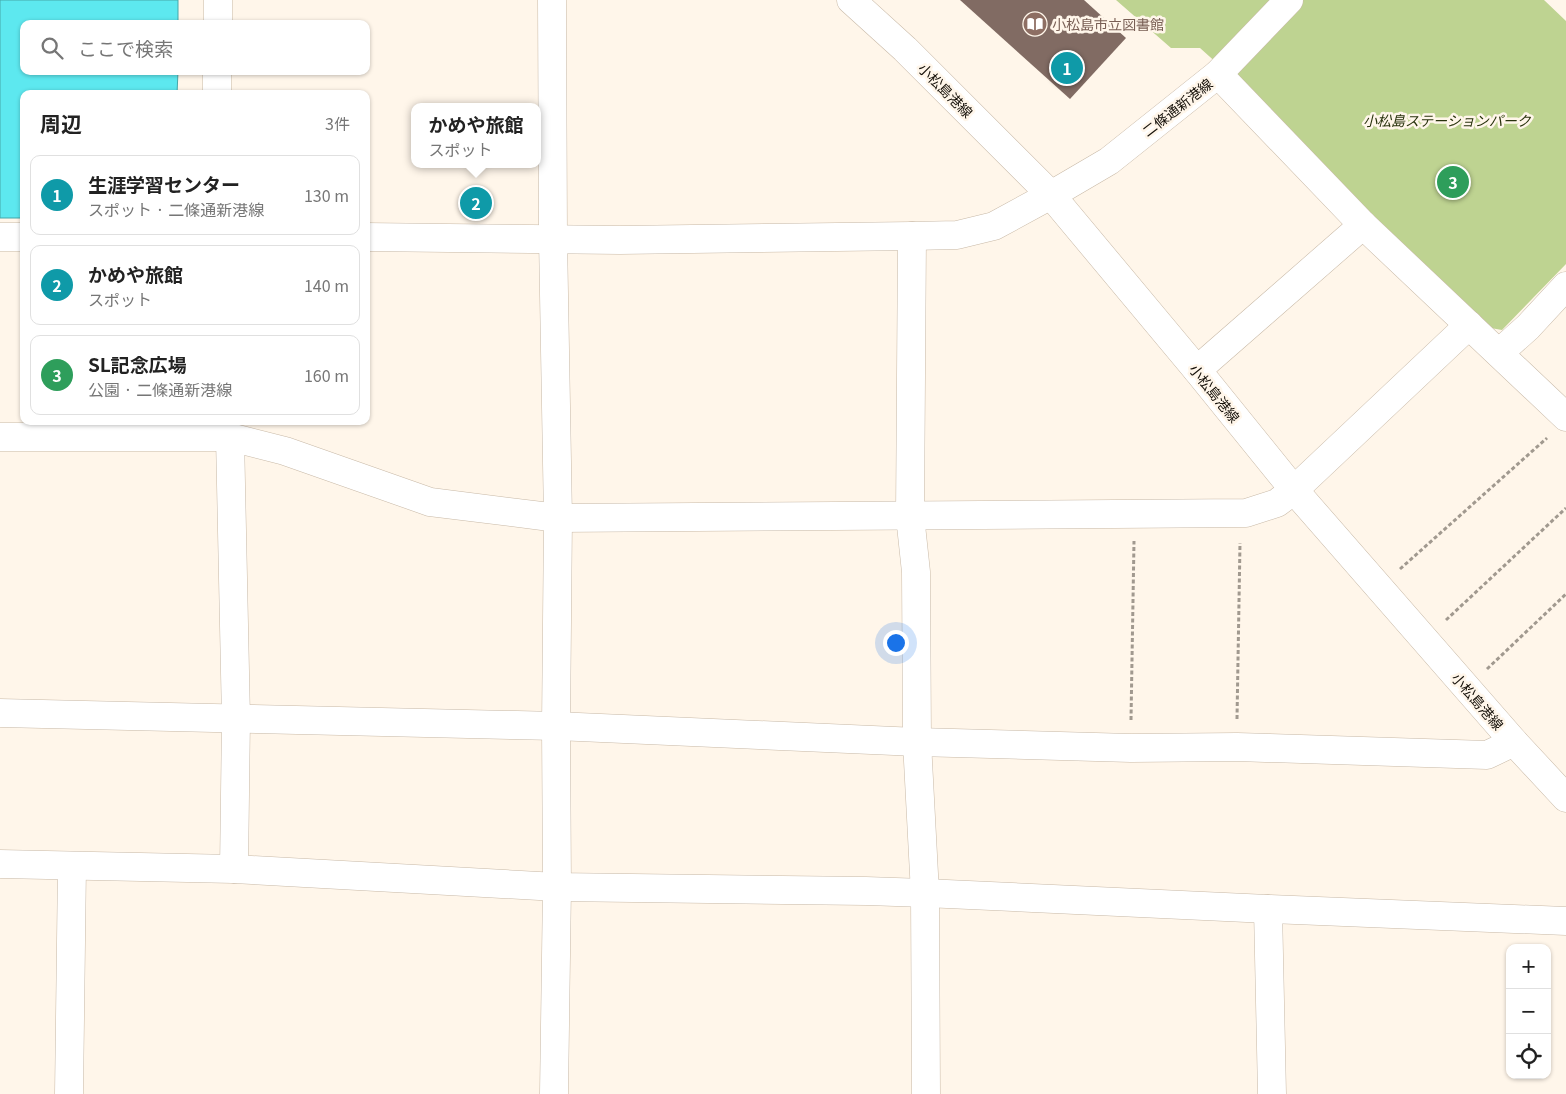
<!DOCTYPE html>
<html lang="ja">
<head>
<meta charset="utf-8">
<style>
  :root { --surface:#fff; --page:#f2f2f2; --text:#222; --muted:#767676; --line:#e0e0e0; --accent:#d93025 }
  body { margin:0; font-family:Georgia,"Noto Sans JP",serif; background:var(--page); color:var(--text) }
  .controls { position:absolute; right:15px; bottom:15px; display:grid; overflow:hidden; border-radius:10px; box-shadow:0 1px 4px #0004 }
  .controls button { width:45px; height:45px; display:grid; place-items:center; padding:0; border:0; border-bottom:1px solid var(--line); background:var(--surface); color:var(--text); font:25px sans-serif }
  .you { position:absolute; left:895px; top:642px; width:18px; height:18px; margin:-12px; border:4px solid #fff; border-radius:50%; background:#1a73e8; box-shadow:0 0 0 8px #1a73e833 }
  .badge { display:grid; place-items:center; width:32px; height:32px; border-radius:50%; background:var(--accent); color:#fff; font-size:16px; font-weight:700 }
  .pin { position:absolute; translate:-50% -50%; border:2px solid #fff; box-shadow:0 1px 5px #0006 }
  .popup { position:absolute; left:411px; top:103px; width:130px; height:65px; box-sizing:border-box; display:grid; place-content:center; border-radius:10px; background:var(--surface); filter:drop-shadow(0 1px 4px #0005); font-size:16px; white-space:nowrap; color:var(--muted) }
  .popup b { font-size:19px; color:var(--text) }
  .popup::after { content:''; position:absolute; left:50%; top:100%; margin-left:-10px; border:10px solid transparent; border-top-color:var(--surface) }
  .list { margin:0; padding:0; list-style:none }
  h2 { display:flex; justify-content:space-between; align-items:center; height:65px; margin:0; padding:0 20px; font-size:21px }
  h2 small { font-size:16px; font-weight:400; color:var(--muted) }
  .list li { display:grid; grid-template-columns:32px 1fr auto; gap:15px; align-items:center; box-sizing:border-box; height:80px; margin:0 10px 10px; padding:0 10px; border:1px solid var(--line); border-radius:10px }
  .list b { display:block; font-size:19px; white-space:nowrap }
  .list p { margin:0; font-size:16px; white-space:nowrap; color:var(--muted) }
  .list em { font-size:16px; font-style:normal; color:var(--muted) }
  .icon { flex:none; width:28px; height:28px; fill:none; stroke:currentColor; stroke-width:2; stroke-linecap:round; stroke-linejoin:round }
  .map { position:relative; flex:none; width:1566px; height:1094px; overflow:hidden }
  .search { position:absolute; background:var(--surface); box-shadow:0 1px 4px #0004; left:20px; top:20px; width:350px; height:55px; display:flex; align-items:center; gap:12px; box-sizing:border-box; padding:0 18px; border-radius:10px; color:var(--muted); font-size:19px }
  .panel { position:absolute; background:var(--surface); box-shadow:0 1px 4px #0004; left:20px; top:90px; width:350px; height:335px; border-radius:10px }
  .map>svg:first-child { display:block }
</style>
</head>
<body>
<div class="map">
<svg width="1566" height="1094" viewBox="0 0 1566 1094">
  <rect width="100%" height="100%" fill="#fff6ea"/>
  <polygon fill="#bed391" points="1116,0 1544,0 1566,21 1566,264 1502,330 1485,327 1258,100 1200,48 1171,48"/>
  <polygon fill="#5de8ef" stroke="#47a7aa" points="0,0 178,0 178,24 24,24 24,71 178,71 177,94 24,94 24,218 0,218"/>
  <g fill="#816b63">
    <polygon points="960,0 1084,0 1126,38 1070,99"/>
    <polygon points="466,195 485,196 485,211 466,211"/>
  </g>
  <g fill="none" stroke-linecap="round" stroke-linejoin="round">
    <defs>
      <g id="minor">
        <polyline points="1218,74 1363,225 1566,417"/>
        <polyline points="912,236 910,516 916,572 917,742 925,893 926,1094"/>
        <polyline points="0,237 24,237"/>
        <polyline points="1499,353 1528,327 1566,286"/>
        <polyline points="1197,370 1363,225"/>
        <polyline points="230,437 236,719 234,869"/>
        <polyline points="1294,490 1469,325"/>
        <polyline points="0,713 556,726 917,742 1131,748 1237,747 1487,755 1514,742"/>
        <polyline points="0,864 234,869 557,887 866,891 925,893 1268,909 1566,921"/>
        <polyline points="1268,909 1272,1094"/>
        <polyline points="69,1094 72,866"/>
      </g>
      <g id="tertiary">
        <polyline points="552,0 553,238 558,518 556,726 557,887 554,1094"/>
        <polyline points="218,24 218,0"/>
        <polyline points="217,94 217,71"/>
        <polyline points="366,237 620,240 912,236 957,235 994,226 1051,195"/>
        <polyline points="0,437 230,437 285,451 430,502 558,518 1246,513 1277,503 1294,490"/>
      </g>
      <polyline id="secondary" points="1051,195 1109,161 1218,74 1289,0"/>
      <polyline id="primary" points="851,0 905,49 1051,195 1197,370 1294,490 1514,742 1566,798"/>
    </defs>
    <use href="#minor" stroke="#c8b9a7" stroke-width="29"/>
    <use href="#tertiary" stroke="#c8b9a7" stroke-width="29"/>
    <use href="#secondary" stroke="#c8b9a7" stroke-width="29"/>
    <use href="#primary" stroke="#c8b9a7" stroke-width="29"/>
    <g stroke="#a1998f" stroke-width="3" stroke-dasharray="4 2.5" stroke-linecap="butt">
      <polyline points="1400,569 1547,438"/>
      <polyline points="1446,620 1566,508"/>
      <polyline points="1487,669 1566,594"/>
      <polyline points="1237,719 1240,543"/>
      <polyline points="1131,720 1134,541"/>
    </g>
    <use href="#minor" stroke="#fff" stroke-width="28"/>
    <use href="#tertiary" stroke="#fff" stroke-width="28"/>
    <use href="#secondary" stroke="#fff" stroke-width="28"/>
    <use href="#primary" stroke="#fff" stroke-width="28"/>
  </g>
  <defs>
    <symbol id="library-disc" viewBox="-11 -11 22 22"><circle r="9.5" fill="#8d6e63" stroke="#fff6ea"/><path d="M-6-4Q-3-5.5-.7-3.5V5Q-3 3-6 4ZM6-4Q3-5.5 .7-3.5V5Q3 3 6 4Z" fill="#fff"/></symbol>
  </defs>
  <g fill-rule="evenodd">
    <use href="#library-disc" x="1021" y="10" width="28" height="28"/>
  </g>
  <g text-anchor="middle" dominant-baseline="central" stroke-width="5" stroke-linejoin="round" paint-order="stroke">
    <g font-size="14" fill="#785e54" stroke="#fff6ea" text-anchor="start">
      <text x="1052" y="24">小松島市立図書館</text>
    </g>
    <g font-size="14" fill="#140f08" stroke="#fff6ea">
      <text transform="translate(946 90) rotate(45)">小松島港線</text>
      <text transform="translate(1177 107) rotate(-38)">二條通新港線</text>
      <text transform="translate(1215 393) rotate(51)">小松島港線</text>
      <text transform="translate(1478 701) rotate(49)">小松島港線</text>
    </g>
    <g font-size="14" font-style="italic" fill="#28320c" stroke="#fff6ea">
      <text x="1447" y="120">小松島ステーションパーク</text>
    </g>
  </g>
</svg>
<div class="controls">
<button>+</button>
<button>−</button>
<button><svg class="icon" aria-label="locate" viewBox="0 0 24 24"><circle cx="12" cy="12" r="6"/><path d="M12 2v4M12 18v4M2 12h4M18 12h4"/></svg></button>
</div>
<div class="you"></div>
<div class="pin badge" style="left:1067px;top:68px;background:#0f9aa8">1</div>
<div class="pin badge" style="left:476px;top:203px;background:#0f9aa8">2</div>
<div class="popup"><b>かめや旅館</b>スポット</div>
<div class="pin badge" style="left:1453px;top:182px;background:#2e9e5b">3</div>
<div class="search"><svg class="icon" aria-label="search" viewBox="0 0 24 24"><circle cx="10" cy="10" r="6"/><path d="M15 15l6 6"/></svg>ここで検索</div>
<section class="panel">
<h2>周辺<small>3件</small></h2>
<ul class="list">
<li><span class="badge" style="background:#0f9aa8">1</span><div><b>生涯学習センター</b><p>スポット · 二條通新港線</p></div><em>130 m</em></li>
<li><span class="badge" style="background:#0f9aa8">2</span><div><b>かめや旅館</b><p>スポット</p></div><em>140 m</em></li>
<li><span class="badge" style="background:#2e9e5b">3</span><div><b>SL記念広場</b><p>公園 · 二條通新港線</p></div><em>160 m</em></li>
</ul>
</section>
</div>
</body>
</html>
